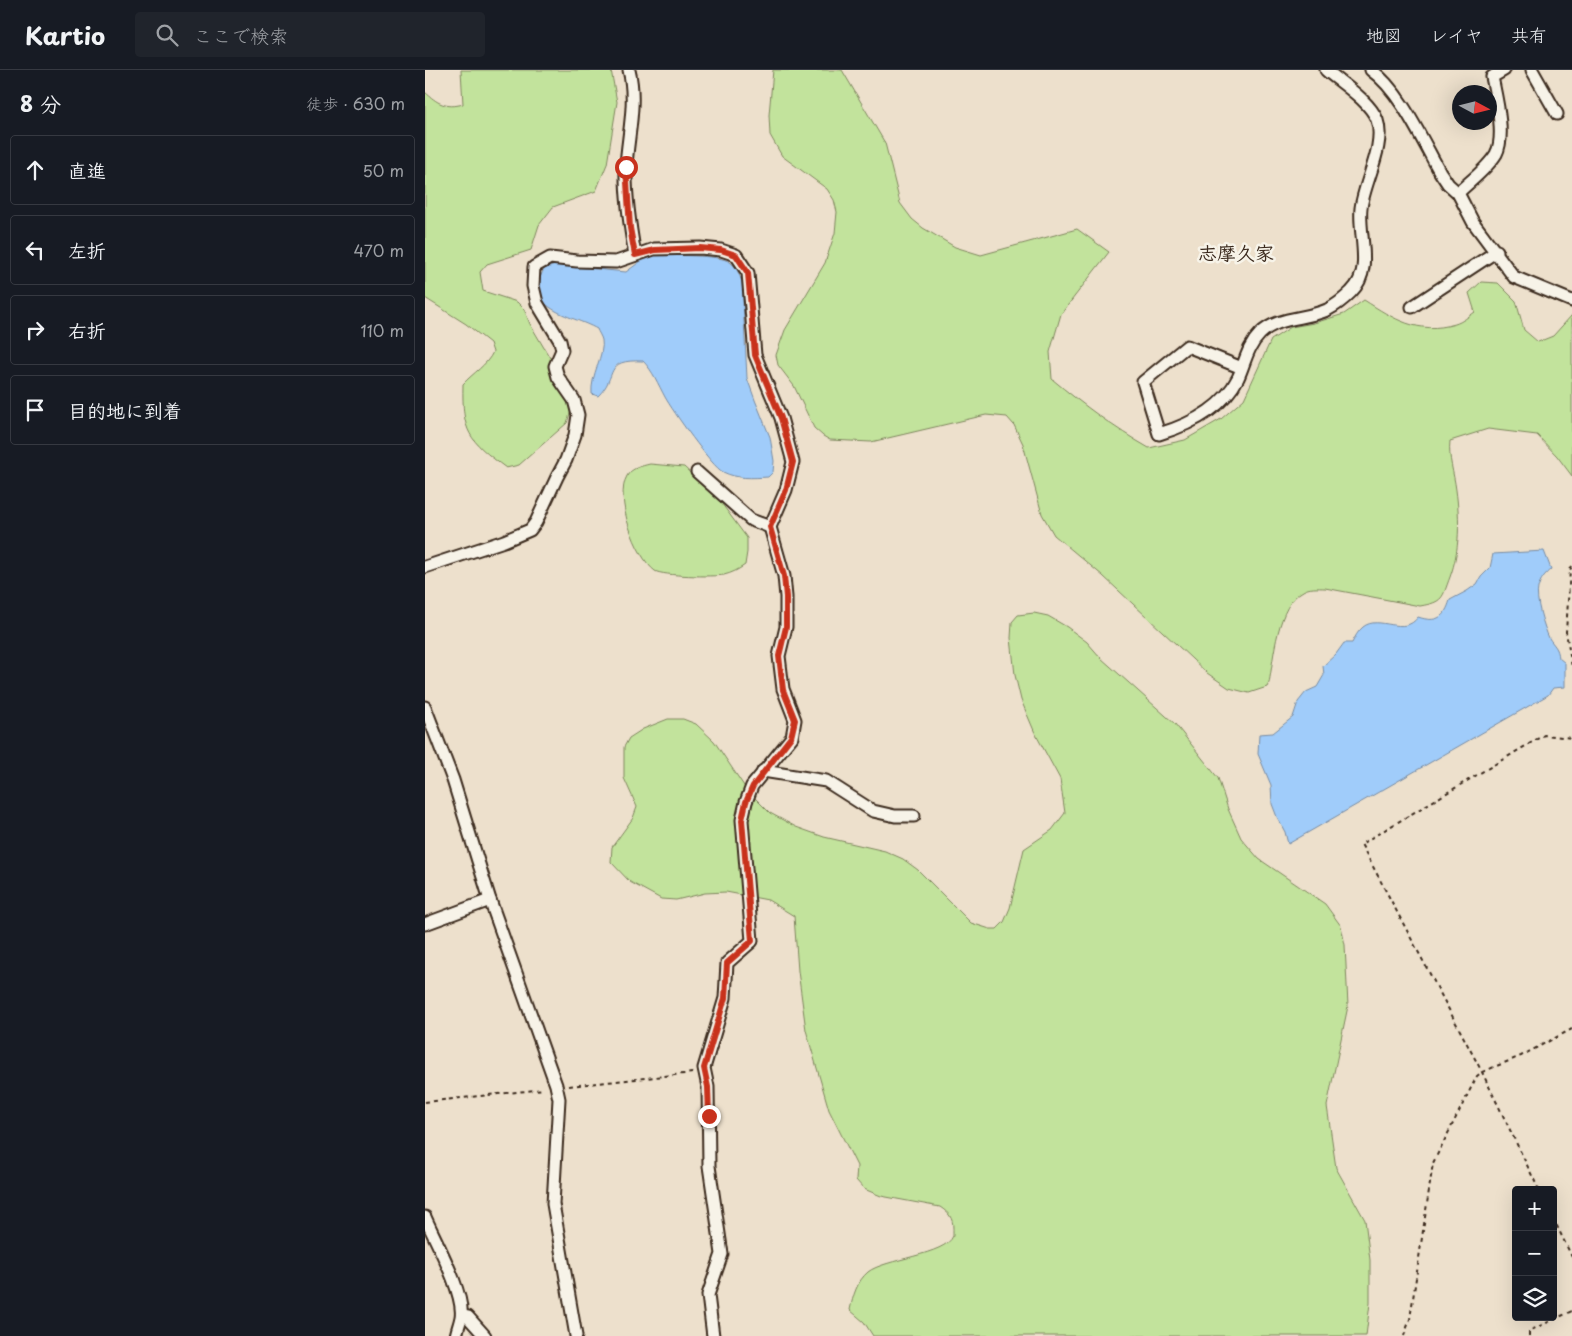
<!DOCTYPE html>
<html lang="ja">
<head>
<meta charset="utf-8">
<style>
  :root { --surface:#171b24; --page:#20242c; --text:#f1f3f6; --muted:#9ea1a6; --line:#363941 }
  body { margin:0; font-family:"Playpen Sans","Klee One",sans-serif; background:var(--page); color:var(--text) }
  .controls { position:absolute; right:15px; bottom:15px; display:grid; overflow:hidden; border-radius:5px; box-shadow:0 5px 20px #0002 }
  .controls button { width:45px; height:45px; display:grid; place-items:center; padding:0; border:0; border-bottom:1px solid var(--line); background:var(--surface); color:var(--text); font:25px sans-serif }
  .compass { position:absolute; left:1027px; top:15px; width:45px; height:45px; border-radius:50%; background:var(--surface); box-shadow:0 5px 20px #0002; rotate:97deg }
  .stop { position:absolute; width:15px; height:15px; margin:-11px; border:4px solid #c8321e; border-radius:50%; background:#fff }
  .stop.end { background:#c8321e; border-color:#fff; box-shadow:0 1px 5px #0008 }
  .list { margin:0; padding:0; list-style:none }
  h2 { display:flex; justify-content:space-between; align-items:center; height:65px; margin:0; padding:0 20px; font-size:21px }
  h2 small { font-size:16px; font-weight:400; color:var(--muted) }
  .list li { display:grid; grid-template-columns:32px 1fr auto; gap:15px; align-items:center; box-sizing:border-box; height:70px; margin:0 10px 10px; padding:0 10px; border:1px solid var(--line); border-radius:5px }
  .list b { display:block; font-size:19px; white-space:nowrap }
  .list em { font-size:16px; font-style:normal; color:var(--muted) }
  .icon { flex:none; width:28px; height:28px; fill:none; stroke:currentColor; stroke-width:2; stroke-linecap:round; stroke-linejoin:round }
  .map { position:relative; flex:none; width:1147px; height:1266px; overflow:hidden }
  header { display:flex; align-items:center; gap:30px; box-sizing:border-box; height:70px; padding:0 25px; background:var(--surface); border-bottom:1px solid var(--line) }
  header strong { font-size:24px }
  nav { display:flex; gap:28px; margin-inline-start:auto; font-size:18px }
  .search { width:350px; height:45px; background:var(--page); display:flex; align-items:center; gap:12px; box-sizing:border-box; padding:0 18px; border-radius:5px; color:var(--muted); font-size:19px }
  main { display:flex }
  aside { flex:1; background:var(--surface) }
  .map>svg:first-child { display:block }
</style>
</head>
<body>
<header>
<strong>Kartio</strong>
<div class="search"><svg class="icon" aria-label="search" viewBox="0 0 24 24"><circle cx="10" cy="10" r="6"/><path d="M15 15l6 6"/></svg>ここで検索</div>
<nav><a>地図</a><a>レイヤ</a><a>共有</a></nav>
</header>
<main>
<aside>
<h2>8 分<small>徒歩 · 630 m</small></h2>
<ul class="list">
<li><svg class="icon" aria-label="ahead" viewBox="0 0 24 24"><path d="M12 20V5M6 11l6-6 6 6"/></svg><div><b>直進</b></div><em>50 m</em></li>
<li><svg class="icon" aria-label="left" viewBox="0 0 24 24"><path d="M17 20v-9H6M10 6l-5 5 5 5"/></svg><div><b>左折</b></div><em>470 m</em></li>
<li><svg class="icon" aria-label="right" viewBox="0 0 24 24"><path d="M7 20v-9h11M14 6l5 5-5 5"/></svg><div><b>右折</b></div><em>110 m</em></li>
<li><svg class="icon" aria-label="arrive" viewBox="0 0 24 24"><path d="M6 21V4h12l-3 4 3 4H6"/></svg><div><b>目的地に到着</b></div></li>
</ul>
</aside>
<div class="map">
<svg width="1147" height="1266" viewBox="0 0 1147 1266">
  <rect width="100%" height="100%" fill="#ede0cc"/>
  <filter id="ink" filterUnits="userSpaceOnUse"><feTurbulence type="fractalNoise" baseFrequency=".02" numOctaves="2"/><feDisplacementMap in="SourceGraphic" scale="10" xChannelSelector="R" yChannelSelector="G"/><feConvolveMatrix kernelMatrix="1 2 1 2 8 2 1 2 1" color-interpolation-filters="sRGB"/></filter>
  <g filter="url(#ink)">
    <g fill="#c2e39c" stroke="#7e865d">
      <path d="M36 0H186L192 32 182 94 171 121 128 137 114 155 106 180 62 194 55 202 58 221 92 232 99 239 105 254 125 288 145 315 147 337 142 353 94 395 81 398C43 370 37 362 38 314 48 303 62 295 68 282L65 273 41 254 0 228V22C12 33 21 39 38 34Z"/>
      <path d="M348 0H417L460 73 475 133 487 149 498 158 530 177 556 185 652 159 684 182 636 244 625 282 627 309C658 335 689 358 724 378L760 370 796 349 819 329 846 270 866 257 889 253 919 244 939 230C969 249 993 265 1030 254 1037 252 1044 246 1050 242L1044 223 1056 212 1073 213 1091 231 1099 260 1113 272 1128 266 1147 245V406L1132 386 1112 365 1063 359 1025 371C1023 388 1029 403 1031 420 1035 449 1035 480 1025 507 1017 528 1019 532 995 536L900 518C893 518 884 517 878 521 852 535 849 587 844 613L842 617 824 623 804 618 782 603 678 506 629 465 617 444 598 374 589 355 582 347 561 345 446 372 405 370 398 366 389 358 369 316 353 295 351 285 360 260 400 193 410 163 412 142 409 130 402 119 357 86 345 65 344 45Z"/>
      <path d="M225 394 259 397 294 430 322 468V482L320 495C313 500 307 503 299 505 288 507 238 506 230 501 211 487 189 428 202 406 206 398 217 396 225 394Z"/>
      <path d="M609 543 623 546 642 557 662 572 676 588 750 654 793 708 803 739 816 768 834 789 900 834 916 856 920 875 923 936 902 1036 911 1098 940 1150 945 1190V1233L941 1266H448L439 1252 425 1240C428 1226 432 1211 443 1202 459 1189 521 1185 528 1166 528 1166 528 1159 528 1158 528 1148 524 1143 515 1137L456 1126 439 1119 431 1110 432 1096 404 1040 381 960 373 901 369 846 343 830 301 822 280 823 251 830 236 829 205 812 186 792 187 777 208 748 212 737 199 708V677L204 668 218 659 243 649H258L271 654 289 671 321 719 345 743 371 757 399 767 460 781 478 789 493 800 546 853 565 859H572L579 852 585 838 599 779 627 760 640 743 635 709 610 663 596 630 590 605 586 568 587 552 593 545Z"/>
    </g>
    <g fill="#a0ccfa" stroke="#788ba2">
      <path d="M231 185C247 186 293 184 305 192 312 197 314 204 317 212L322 308 330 330 345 367 349 391 348 402 343 407C327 408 312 409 298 402 287 397 247 340 240 327 233 314 228 301 218 291 177 289 194 306 173 326L167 324C165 306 180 284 177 270 176 266 173 262 172 259 145 244 97 240 119 199L130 195 201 202 220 188Z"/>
      <path d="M1119 481 1126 499C1120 504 1115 510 1113 518 1110 529 1119 557 1124 568 1129 576 1133 577 1134 588L1140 593V617L1128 618 1123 625 863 774 860 762 852 747 847 734 846 715 833 684 834 664 848 663 868 647 873 632 881 622 892 617 899 605 898 596 911 584 919 573H927C930 567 933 561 938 557 954 544 979 567 993 547 1011 553 1020 548 1025 530L1042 521 1052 514 1056 507 1065 498 1068 484Z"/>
    </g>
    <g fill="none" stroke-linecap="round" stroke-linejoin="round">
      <defs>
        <g id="street">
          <path d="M204 0C212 32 203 64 201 96 200 126 205 157 210 185"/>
          <path d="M946 0C975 20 998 72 1015 102L1023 114 1033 123 1048 152 1089 207 1147 231"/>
          <polyline points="1107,0 1132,44"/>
          <path d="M1033 123C1045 111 1062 99 1071 84 1081 66 1071 27 1067 7L1079 0"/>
          <polyline points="987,237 1072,181"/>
          <path d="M817 298 762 276 718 312 734 364C764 355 798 338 813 308 820 293 822 277 835 264 853 246 879 250 902 240 910 236 919 229 926 222 949 200 933 166 936 138 939 112 961 75 952 50 945 31 916 13 901 0"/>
          <polyline points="272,402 326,450 345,457"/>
          <polyline points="0,497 79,471 105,460 111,452 132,407 141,390 150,365 153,345 149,330 133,307 130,296 137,280 135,271 112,233 108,216 109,197 125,188 152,191 191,192 229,179 275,178 296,180 311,185 323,203 330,285 356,348 368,392 361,420 345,457 359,506 361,527 361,557 354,586 358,619 370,650 367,667 327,716 321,732 317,750 327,871 302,893 300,928 279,998 283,1017 284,1096 297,1184 283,1225 288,1266"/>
          <polyline points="0,637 28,710 65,830 131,1015 134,1029 128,1134 151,1266"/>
          <polyline points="338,701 401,711 448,741 470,746 489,746"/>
          <polyline points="0,854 65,830"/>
          <path d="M0 1147C10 1170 40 1224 36 1247 35 1253 32 1260 31 1266"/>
          <polyline points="37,1246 43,1247 60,1266"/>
        </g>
      </defs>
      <use href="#street" stroke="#3b2a1e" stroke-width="15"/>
      <g stroke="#3b2a1e" stroke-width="2" stroke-dasharray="4 4" stroke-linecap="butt">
        <polyline points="1147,496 1145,500 1141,562 1147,597"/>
        <polyline points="144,1016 268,1003"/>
        <polyline points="0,1032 119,1019"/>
        <polyline points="1114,1120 1057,1002 936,774 1119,665 1147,668"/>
        <polyline points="1128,1148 1147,1187"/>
        <polyline points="979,1266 985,1249 1008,1093 1052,1006 1057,1002 1096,986 1147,959"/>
        <polyline points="1104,1266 1104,1261 1147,1241"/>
      </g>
      <use href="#street" stroke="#f7f3e8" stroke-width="11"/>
    </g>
  </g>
  <g fill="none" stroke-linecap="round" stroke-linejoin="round" filter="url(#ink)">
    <polyline stroke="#c8321e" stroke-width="6" points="201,97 205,158 210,185 230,180 275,178 296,180 311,185 323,203 330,285 356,348 368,392 361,420 345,457 359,506 361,527 361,557 354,586 358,620 370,650 366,667 328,716 321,732 317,750 327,871 302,893 300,928 279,998 283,1017 284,1046"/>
  </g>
  <g text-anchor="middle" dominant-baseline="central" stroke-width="5" stroke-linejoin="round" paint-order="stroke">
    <g font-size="19" font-weight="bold" fill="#3b2a1e" stroke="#f7f3e8">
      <text x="811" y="182">志摩久家</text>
    </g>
  </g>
</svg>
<div class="controls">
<button>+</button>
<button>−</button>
<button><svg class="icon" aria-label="layers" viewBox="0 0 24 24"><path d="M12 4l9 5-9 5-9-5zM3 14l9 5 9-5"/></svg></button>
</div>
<svg class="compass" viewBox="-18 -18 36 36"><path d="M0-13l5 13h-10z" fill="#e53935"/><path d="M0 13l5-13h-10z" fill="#9ea1a6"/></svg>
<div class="stop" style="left:201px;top:97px"></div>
<div class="stop end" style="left:284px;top:1046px"></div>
</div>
</main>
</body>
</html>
